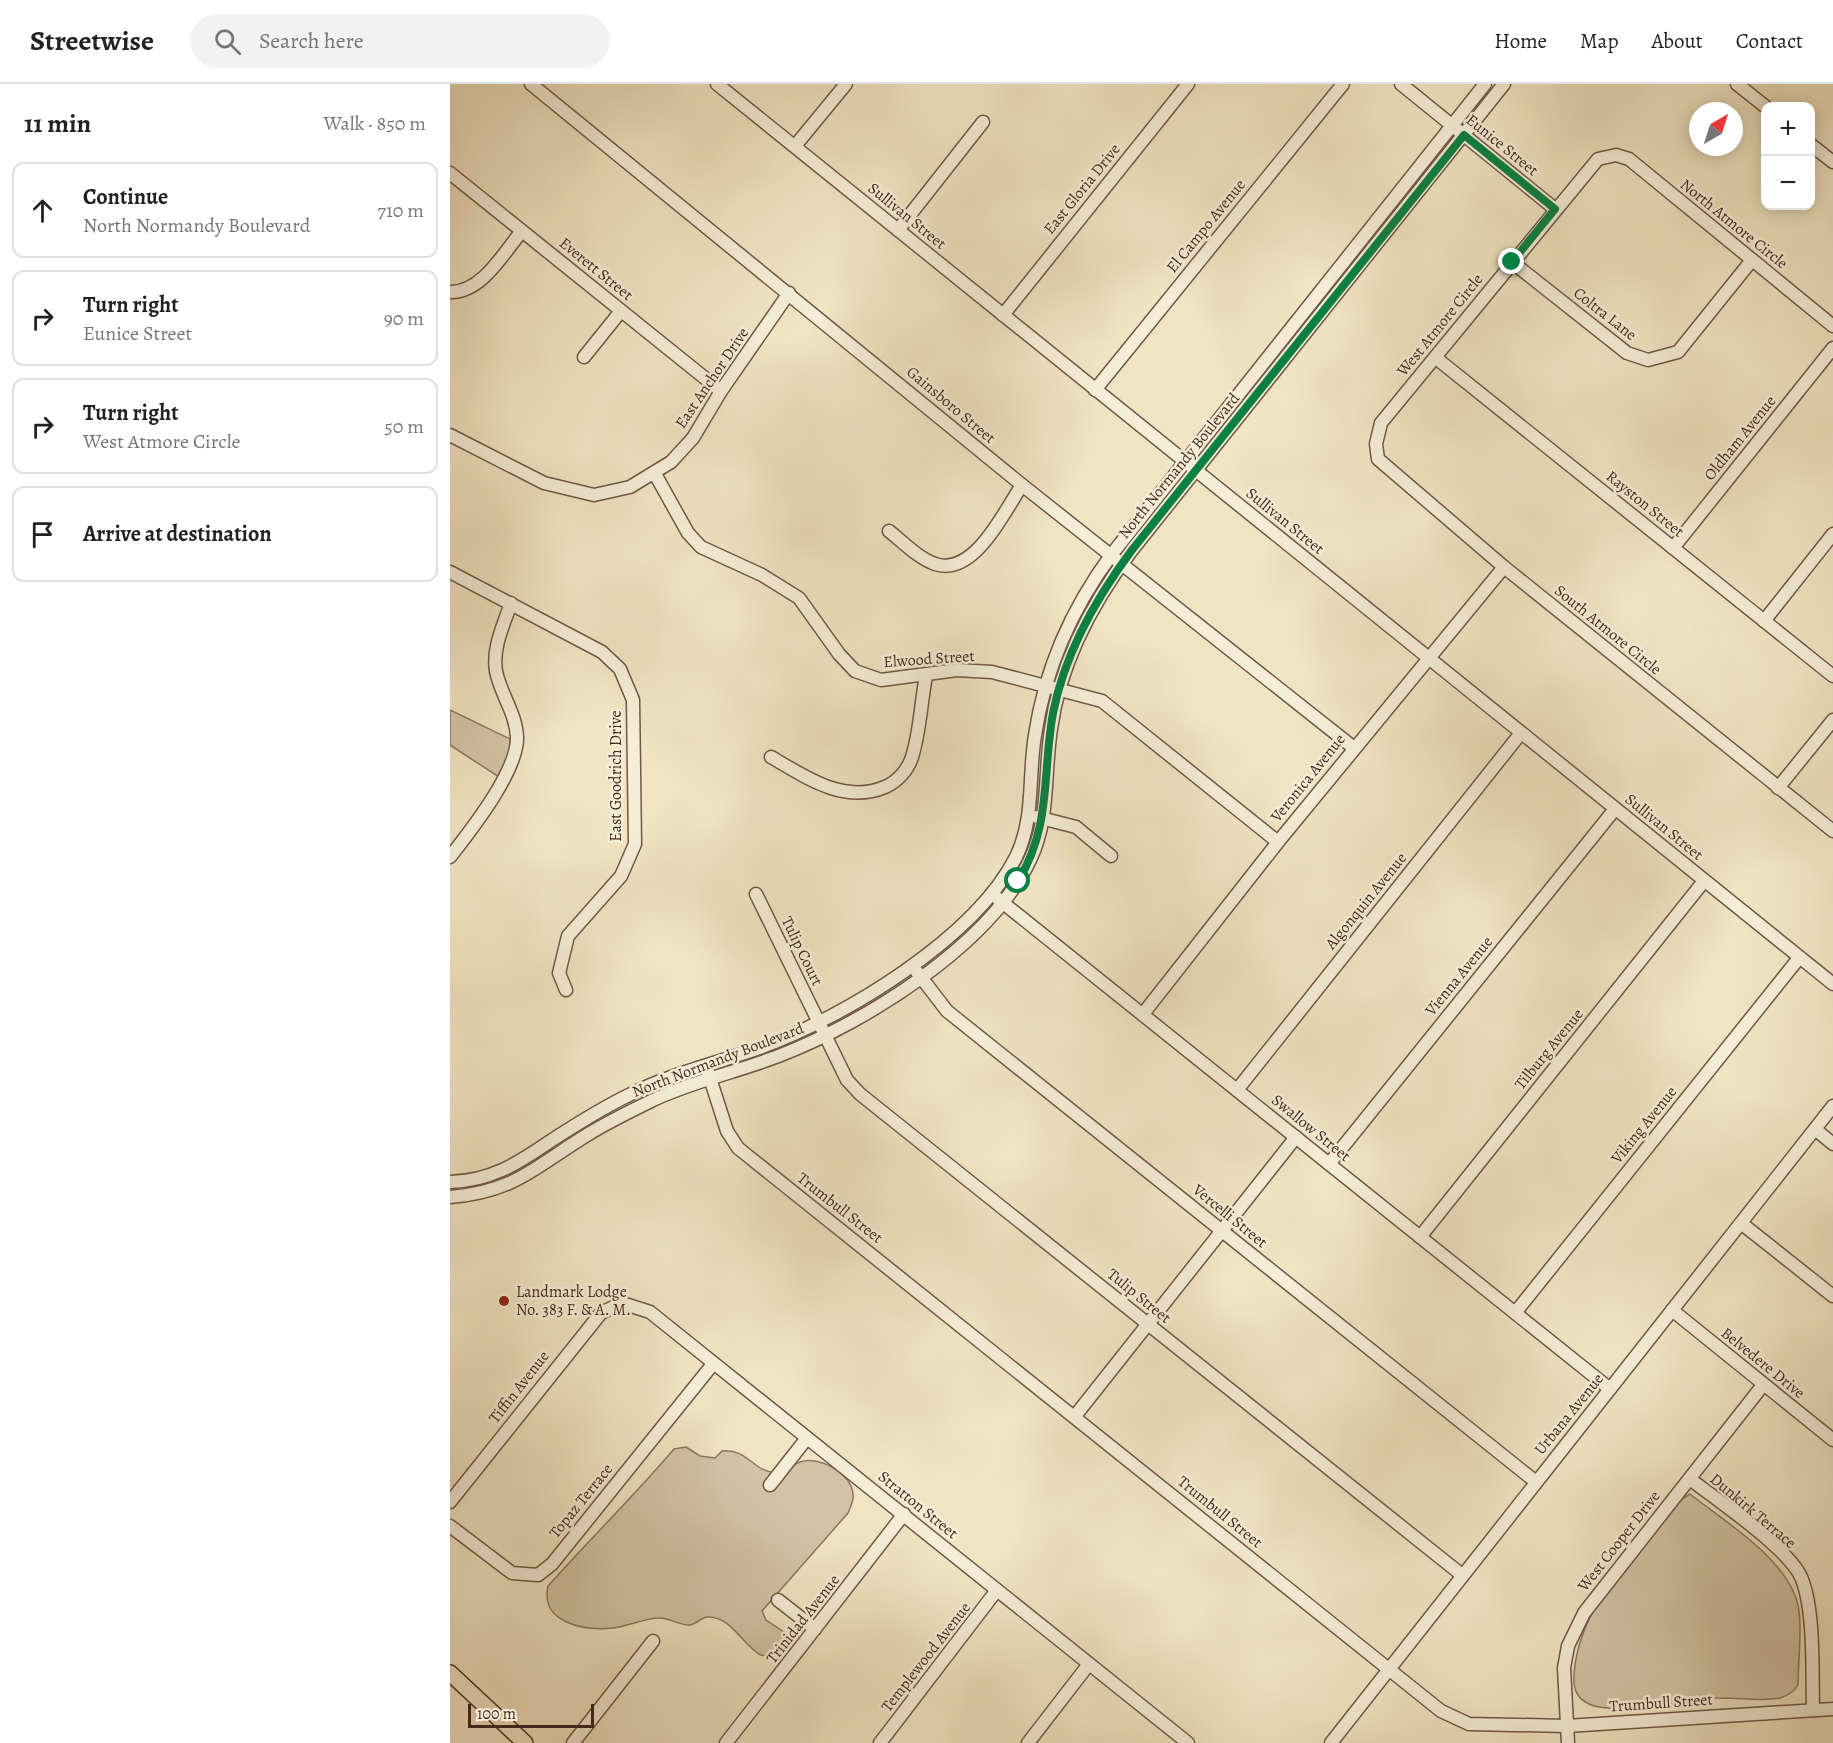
<!DOCTYPE html>
<html lang="en">
<head>
<meta charset="utf-8">
<style>
  :root { --surface:#fff; --page:#f2f2f2; --text:#222; --muted:#767676; --line:#e0e0e0 }
  body { margin:0; font-family:Alegreya,serif; background:var(--page); color:var(--text) }
  .controls { position:absolute; right:18px; top:18px; display:grid; overflow:hidden; border-radius:12px; box-shadow:0 3px 15px #0003 }
  .controls button { width:54px; height:54px; display:grid; place-items:center; padding:0; border:0; border-bottom:2px solid var(--line); background:var(--surface); color:var(--text); font:30px sans-serif }
  .compass { position:absolute; left:1239px; top:18px; width:54px; height:54px; border-radius:50%; background:var(--surface); box-shadow:0 3px 15px #0003; rotate:39deg }
  .scale { position:absolute; left:18px; bottom:15px; width:126px; box-sizing:border-box; padding-left:6px; border:3px solid #452a1c; border-top:0; font-size:16px; line-height:21px; white-space:nowrap; color:#452a1c; -webkit-text-stroke:4px #f5edd7; paint-order:stroke }
  .stop { position:absolute; width:18px; height:18px; margin:-14px; border:4px solid #0b8043; border-radius:50%; background:#fff }
  .stop.end { background:#0b8043; border-color:#fff; box-shadow:0 2px 6px #0008 }
  .list { margin:0; padding:0; list-style:none }
  h2 { display:flex; justify-content:space-between; align-items:center; height:78px; margin:0; padding:0 24px; font-size:26px }
  h2 small { font-size:20px; font-weight:400; color:var(--muted) }
  .list li { display:grid; grid-template-columns:39px 1fr auto; gap:18px; align-items:center; box-sizing:border-box; height:96px; margin:0 12px 12px; padding:0 12px; border:2px solid var(--line); border-radius:12px }
  .list b { display:block; font-size:22px; white-space:nowrap }
  .list p { margin:0; font-size:20px; white-space:nowrap; color:var(--muted) }
  .list em { font-size:20px; font-style:normal; color:var(--muted) }
  .icon { flex:none; width:33px; height:33px; fill:none; stroke:currentColor; stroke-width:2; stroke-linecap:round; stroke-linejoin:round }
  .map { position:relative; flex:none; width:1383px; height:1659px; overflow:hidden }
  header { display:flex; align-items:center; gap:36px; box-sizing:border-box; height:84px; padding:0 30px; background:var(--surface); border-bottom:2px solid var(--line) }
  header strong { font-size:28px }
  nav { display:flex; gap:33px; margin-inline-start:auto; font-size:21px }
  .search { width:420px; height:54px; background:var(--page); display:flex; align-items:center; gap:15px; box-sizing:border-box; padding:0 21px; border-radius:33px; color:var(--muted); font-size:22px }
  main { display:flex }
  aside { flex:1; background:var(--surface) }
  .map>svg:first-child { display:block }
</style>
</head>
<body>
<header>
<strong>Streetwise</strong>
<div class="search"><svg class="icon" aria-label="search" viewBox="0 0 24 24"><circle cx="10" cy="10" r="6"/><path d="M15 15l6 6"/></svg>Search here</div>
<nav><a>Home</a><a>Map</a><a>About</a><a>Contact</a></nav>
</header>
<main>
<aside>
<h2>11 min<small>Walk · 850 m</small></h2>
<ul class="list">
<li><svg class="icon" aria-label="ahead" viewBox="0 0 24 24"><path d="M12 20V5M6 11l6-6 6 6"/></svg><div><b>Continue</b><p>North Normandy Boulevard</p></div><em>710 m</em></li>
<li><svg class="icon" aria-label="right" viewBox="0 0 24 24"><path d="M7 20v-9h11M14 6l5 5-5 5"/></svg><div><b>Turn right</b><p>Eunice Street</p></div><em>90 m</em></li>
<li><svg class="icon" aria-label="right" viewBox="0 0 24 24"><path d="M7 20v-9h11M14 6l5 5-5 5"/></svg><div><b>Turn right</b><p>West Atmore Circle</p></div><em>50 m</em></li>
<li><svg class="icon" aria-label="arrive" viewBox="0 0 24 24"><path d="M6 21V4h12l-3 4 3 4H6"/></svg><div><b>Arrive at destination</b></div></li>
</ul>
</aside>
<div class="map">
<svg width="1383" height="1659" viewBox="0 0 1383 1659">
  <rect width="100%" height="100%" fill="#f0e4c2"/>
  <filter id="stains"><feTurbulence type="fractalNoise" baseFrequency=".00333" numOctaves="4"/><feColorMatrix values="0 0 0 0 .2 0 0 0 0 .09 0 0 0 0 .02 0 0 0 .5 -.17"/></filter>
  <radialGradient id="worn" r=".72"><stop offset=".6" stop-color="#630" stop-opacity="0"/><stop offset="1" stop-color="#630" stop-opacity=".3"/></radialGradient>
  <g fill="#d3c4a6" stroke="#8c7761" stroke-width="1.5">
    <polygon points="0,626 62,656 57,681 49,693 0,661"/>
    <path d="M236 1363 250 1372 265 1374 272 1367C298 1364 304 1389 325 1388L314 1402 320 1407C329 1397 337 1382 350 1378 369 1371 403 1390 403 1411 404 1417 400 1424 398 1429L312 1527 316 1536 337 1550 331 1567 322 1574C318 1573 313 1572 309 1570 292 1560 281 1532 257 1533 251 1534 246 1540 240 1541 230 1542 219 1533 208 1534 193 1535 178 1542 163 1544 134 1547 90 1539 98 1502 140 1455 184 1412 224 1365Z"/>
    <path d="M1240 1410C1275 1438 1343 1478 1349 1527 1352 1550 1348 1577 1348 1601 1344 1608 1337 1612 1330 1614 1309 1618 1287 1613 1266 1614 1231 1616 1176 1630 1144 1622 1135 1619 1127 1613 1125 1604 1123 1598 1124 1588 1125 1581 1134 1516 1188 1467 1227 1418Z"/>
  </g>
  <g fill="none" stroke-linecap="round" stroke-linejoin="round">
    <defs>
      <g id="minor">
        <polyline points="81,0 572,401 904,664"/>
        <polyline points="267,0 1383,900"/>
        <polyline points="951,0 1105,125"/>
        <polyline points="1287,0 1316,23"/>
        <polyline points="1360,60 1383,78"/>
        <polyline points="345,62 396,0"/>
        <polyline points="0,89 271,307"/>
        <polyline points="448,146 533,38"/>
        <polyline points="1062,178 1177,269 1198,276 1228,268 1302,176"/>
        <path d="M0 208C32 209 54 168 72 147"/>
        <polyline points="553,231 738,0"/>
        <polyline points="1383,242 1179,75 1166,71 1148,75 931,339 926,360 928,375 1054,483 1383,747"/>
        <polyline points="134,273 171,227"/>
        <polyline points="986,274 1383,592"/>
        <polyline points="645,306 893,0"/>
        <polyline points="0,351 94,399 144,411 180,403 221,378 243,354 271,307 339,209"/>
        <polyline points="205,390 238,449 251,463 312,491 349,514 389,570 405,587 431,596 507,586 542,588 652,617 828,758"/>
        <path d="M439 447C453 458 468 474 485 480 524 493 554 428 572 401"/>
        <polyline points="1223,464 1383,264"/>
        <polyline points="0,488 152,568 170,585 183,616 185,760 171,792 118,852 109,889 116,906"/>
        <polyline points="1314,537 1383,450"/>
        <path d="M321 673C357 694 394 720 435 703 447 698 458 686 462 673 470 648 471 618 476 592"/>
        <polyline points="1328,704 1383,636"/>
        <polyline points="587,733 626,743 661,772"/>
        <path d="M0 773C21 746 68 687 67 653 66 629 50 609 46 587 42 564 54 540 61 519"/>
        <polyline points="306,810 397,996 410,1010 1012,1491"/>
        <polyline points="547,814 1160,1305"/>
        <polyline points="467,888 497,927 1086,1398"/>
        <polyline points="693,930 828,758 1054,483"/>
        <polyline points="258,988 277,1047 288,1064 991,1627 1019,1640 1117,1642 1383,1625"/>
        <polyline points="787,1006 1071,649"/>
        <polyline points="1365,1045 1383,1060"/>
        <polyline points="879,1080 1165,725"/>
        <path d="M0 1098C40 1097 67 1080 99 1058 125 1041 152 1024 181 1010 222 989 268 979 312 963 395 933 525 854 566 773 585 734 578 693 585 651 595 585 622 524 662 470L1035 0"/>
        <path d="M0 1113C65 1108 86 1082 137 1051 158 1038 179 1028 201 1017 242 997 288 988 331 971 416 938 540 861 580 776 600 735 594 689 601 645 610 578 642 519 682 466L1054 0"/>
        <polyline points="1291,1139 1383,1212"/>
        <polyline points="970,1153 1254,797"/>
        <polyline points="1222,1226 1383,1356"/>
        <polyline points="1065,1229 1349,874"/>
        <polyline points="625,1332 846,1053"/>
        <path d="M1240 1395C1267 1416 1338 1464 1351 1493 1365 1525 1362 1590 1363 1626"/>
        <polyline points="320,1401 357,1354"/>
        <polyline points="0,1418 151,1229 172,1219 200,1228 738,1659"/>
        <polyline points="0,1442 62,1489 88,1491 102,1480 263,1280"/>
        <polyline points="328,1516 365,1545"/>
        <polyline points="123,1659 203,1557"/>
        <polyline points="276,1659 454,1430"/>
        <polyline points="430,1659 547,1506"/>
        <polyline points="578,1659 639,1580"/>
        <polyline points="881,1659 1383,1022"/>
        <polyline points="1118,1659 1114,1584 1118,1562 1134,1529 1313,1301"/>
      </g>
      <polyline id="major" points="0,1589 75,1659"/>
    </defs>
    <use href="#minor" stroke="#705846" stroke-width="15"/>
    <use href="#major" stroke="#452a1c" stroke-width="18"/>
    <use href="#minor" stroke="#f5edd7" stroke-width="12"/>
    <use href="#major" stroke="#f0e4c2" stroke-width="15"/>
  </g>
  <g fill="none" stroke-linecap="round" stroke-linejoin="round">
    <path stroke="#0b8043" stroke-width="8" d="M568 797C602 742 592 689 603 629 615 568 646 514 682 466L1014 51 1105 125 1062 178"/>
  </g>
  <circle fill="#8f2418" stroke="#f5edd7" stroke-width="2" cx="54" cy="1217" r="6"/>
  <g text-anchor="middle" dominant-baseline="central" stroke-width="5" stroke-linejoin="round" paint-order="stroke">
    <g font-size="16" fill="#452a1c" stroke="#f5edd7">
      <text transform="translate(1052 61) rotate(39)">Eunice Street</text>
      <text transform="translate(632 105) rotate(-51)">East Gloria Drive</text>
      <text transform="translate(457 132) rotate(39)">Sullivan Street</text>
      <text transform="translate(1284 140) rotate(39)">North Atmore Circle</text>
      <text transform="translate(756 142) rotate(-51)">El Campo Avenue</text>
      <text transform="translate(146 185) rotate(39)">Everett Street</text>
      <text transform="translate(1155 230) rotate(38)">Coltra Lane</text>
      <text transform="translate(990 241) rotate(-51)">West Atmore Circle</text>
      <text transform="translate(262 294) rotate(-56)">East Anchor Drive</text>
      <text transform="translate(501 321) rotate(40)">Gainsboro Street</text>
      <text transform="translate(1290 354) rotate(-51)">Oldham Avenue</text>
      <text transform="translate(729 382) rotate(-51)">North Normandy Boulevard</text>
      <text transform="translate(1195 420) rotate(39)">Rayston Street</text>
      <text transform="translate(835 437) rotate(39)">Sullivan Street</text>
      <text transform="translate(1158 546) rotate(39)">South Atmore Circle</text>
      <text transform="translate(479 575) rotate(-4)">Elwood Street</text>
      <text transform="translate(166 692) rotate(-90)">East Goodrich Drive</text>
      <text transform="translate(858 694) rotate(-51)">Veronica Avenue</text>
      <text transform="translate(1214 743) rotate(39)">Sullivan Street</text>
      <text transform="translate(916 817) rotate(-51)">Algonquin Avenue</text>
      <text transform="translate(352 867) rotate(64)">Tulip Court</text>
      <text transform="translate(1009 892) rotate(-51)">Vienna Avenue</text>
      <text transform="translate(1099 965) rotate(-51)">Tilburg Avenue</text>
      <text transform="translate(268 976) rotate(-21)">North Normandy Boulevard</text>
      <text transform="translate(1194 1041) rotate(-51)">Viking Avenue</text>
      <text transform="translate(861 1044) rotate(39)">Swallow Street</text>
      <text transform="translate(390 1124) rotate(38)">Trumbull Street</text>
      <text transform="translate(780 1132) rotate(39)">Vercelli Street</text>
      <text transform="translate(689 1212) rotate(39)">Tulip Street</text>
      <text transform="translate(1313 1279) rotate(39)">Belvedere Drive</text>
      <text transform="translate(69 1303) rotate(-52)">Tiffin Avenue</text>
      <text transform="translate(1119 1330) rotate(-51)">Urbana Avenue</text>
      <text transform="translate(131 1417) rotate(-51)">Topaz Terrace</text>
      <text transform="translate(468 1421) rotate(39)">Stratton Street</text>
      <text transform="translate(1303 1427) rotate(40)">Dunkirk Terrace</text>
      <text transform="translate(770 1428) rotate(39)">Trumbull Street</text>
      <text transform="translate(1169 1457) rotate(-52)">West Cooper Drive</text>
      <text transform="translate(353 1535) rotate(-52)">Trinidad Avenue</text>
      <text transform="translate(476 1573) rotate(-52)">Templewood Avenue</text>
      <text transform="translate(1211 1619) rotate(-4)">Trumbull Street</text>
    </g>
    <g font-size="16" fill="#452a1c" stroke="#f5edd7" text-anchor="start">
      <text x="66" y="1208">Landmark Lodge<tspan x="66" dy="18">No. 383 F. &amp; A. M.</tspan></text>
    </g>
  </g>
  <rect width="100%" height="100%" filter="url(#stains)"/>
  <rect width="100%" height="100%" fill="url(#worn)"/>
</svg>
<div class="controls">
<button>+</button>
<button>−</button>
</div>
<svg class="compass" viewBox="-18 -18 36 36"><path d="M0-13l5 13h-10z" fill="#e53935"/><path d="M0 13l5-13h-10z" fill="#767676"/></svg>
<div class="scale">100 m</div>
<div class="stop" style="left:568px;top:797px"></div>
<div class="stop end" style="left:1062px;top:178px"></div>
</div>
</main>
</body>
</html>
